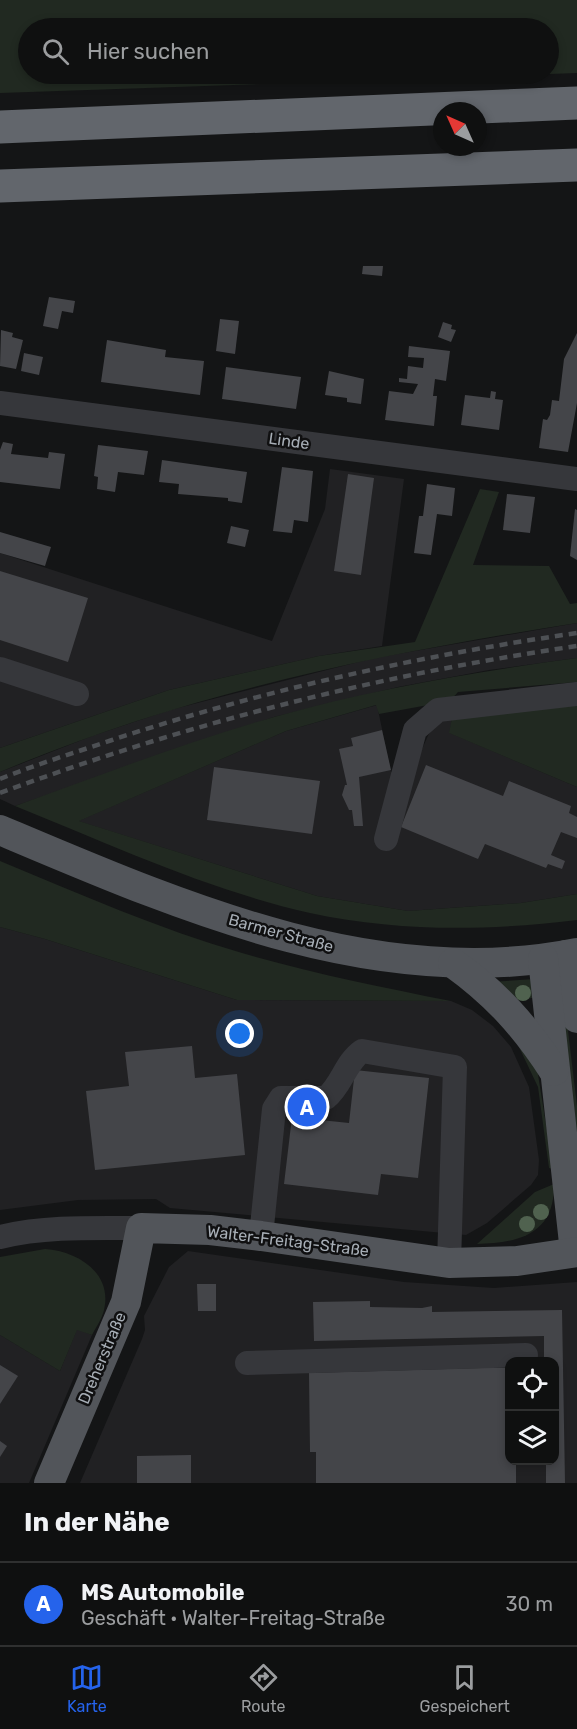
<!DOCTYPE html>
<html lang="de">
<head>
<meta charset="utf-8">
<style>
  :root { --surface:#0f1010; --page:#181919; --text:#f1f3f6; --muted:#9b9d9f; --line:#2f3030; --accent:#2563eb }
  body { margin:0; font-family:Rubik,sans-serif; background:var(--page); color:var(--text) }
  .controls { position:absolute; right:18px; bottom:18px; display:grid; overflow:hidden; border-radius:12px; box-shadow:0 3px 9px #0003 }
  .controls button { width:54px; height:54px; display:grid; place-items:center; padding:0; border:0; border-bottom:2px solid var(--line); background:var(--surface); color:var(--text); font:30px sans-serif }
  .compass { position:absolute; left:433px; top:102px; width:54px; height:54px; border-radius:50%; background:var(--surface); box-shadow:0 3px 9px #0003; rotate:315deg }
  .you { position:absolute; left:240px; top:1034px; width:21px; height:21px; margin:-15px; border:4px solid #fff; border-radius:50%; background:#1a73e8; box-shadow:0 0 0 9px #1a73e833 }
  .badge { display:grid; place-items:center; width:39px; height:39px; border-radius:50%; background:var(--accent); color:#fff; font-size:20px; font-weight:700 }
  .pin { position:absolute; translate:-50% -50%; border:3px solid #fff; box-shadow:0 2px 6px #0006 }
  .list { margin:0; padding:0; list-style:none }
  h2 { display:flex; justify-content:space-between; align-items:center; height:78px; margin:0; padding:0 24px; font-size:26px }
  h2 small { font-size:20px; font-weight:400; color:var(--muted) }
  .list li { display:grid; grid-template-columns:39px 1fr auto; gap:18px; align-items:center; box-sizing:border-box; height:84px; padding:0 24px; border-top:2px solid var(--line) }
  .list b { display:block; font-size:22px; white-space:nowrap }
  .list p { margin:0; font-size:20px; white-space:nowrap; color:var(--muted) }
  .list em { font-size:20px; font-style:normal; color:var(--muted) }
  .icon { flex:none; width:33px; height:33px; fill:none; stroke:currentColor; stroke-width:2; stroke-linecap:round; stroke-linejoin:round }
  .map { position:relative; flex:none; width:577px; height:1483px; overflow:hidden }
  .search { position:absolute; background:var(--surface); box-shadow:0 3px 9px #0003; left:18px; right:18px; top:18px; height:66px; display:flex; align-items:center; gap:15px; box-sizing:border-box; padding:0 21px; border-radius:33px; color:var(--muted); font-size:22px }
  .sheet { height:162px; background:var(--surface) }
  nav { display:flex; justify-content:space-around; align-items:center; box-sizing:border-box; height:84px; border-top:2px solid var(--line); background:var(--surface); font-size:16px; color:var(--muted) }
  nav a { display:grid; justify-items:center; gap:3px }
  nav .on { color:var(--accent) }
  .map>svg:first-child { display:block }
</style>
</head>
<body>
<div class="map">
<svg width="577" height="1483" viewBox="0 0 577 1483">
  <rect width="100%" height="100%" fill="#141516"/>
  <g fill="#212123" fill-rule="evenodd">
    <polygon points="330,469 404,479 382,646 319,656 169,690 0,748 0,553 272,641 325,509"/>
    <polygon points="577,623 577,658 489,670 398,687 274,717 15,806 0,799 0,772 92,736 170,710 374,658"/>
    <polygon points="377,705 391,772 414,767 435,720 452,718 450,733 577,787 577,894 521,903 408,911 317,896 78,821 286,731"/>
    <polygon points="0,927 45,939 237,1000 451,1001 472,1010 493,1026 511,1047 529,1087 539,1160 538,1175 531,1185 487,1223 466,1235 170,1208 156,1199 78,1200 0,1210"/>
    <path d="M188 1251 404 1282 494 1288 577 1282V1483H80L142 1339 145 1330 144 1316 169 1267ZM510 1362H554V1460H510Z"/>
    <polygon points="77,1329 92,1335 29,1483 0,1483 0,1335 60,1371"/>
  </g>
  <g fill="#212921" fill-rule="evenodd">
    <path d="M0 0H577V73L0 93ZM28 28H548V74H28Z"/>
    <path d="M480 489 499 492 473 565 549 566 570 604 577 603V623C378 654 186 693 0 772V748L169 690 319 656 415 642Z"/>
    <path d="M577 658V682L458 692 450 701 379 714 376 705 286 731 79 821 317 896 408 911 521 903 577 894V920C487 931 399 932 310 913 208 890 112 845 15 806 101 775 186 742 274 717 373 689 475 672 577 658Z"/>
    <polygon points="577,704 577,787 449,733 452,718"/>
    <path d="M0 861C80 894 159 929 242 953 311 973 381 987 451 1001L237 1000 45 939 0 927Z"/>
    <polygon points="535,979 537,997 515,1001 490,982"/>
    <polygon points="562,1017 567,1022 577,1106 577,1168"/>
    <polygon points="519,1047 537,1068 553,1169 549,1168 538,1087"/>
    <path d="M554 1184C555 1234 519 1243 477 1244L535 1192Z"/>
    <path d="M45 1249C76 1251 113 1272 104 1310 102 1319 96 1327 92 1335L77 1330 60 1371 0 1335V1257Z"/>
  </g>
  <g fill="#444549">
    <polygon points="363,266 383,266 382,276 362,274"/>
    <polygon points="49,297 75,301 73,313 62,311 58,329 43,326"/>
    <polygon points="220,319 239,321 235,354 216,351"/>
    <polygon points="443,322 452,325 451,329 456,330 451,342 438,337"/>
    <polygon points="1,330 13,333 12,337 23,340 16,369 0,366"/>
    <polygon points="577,333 577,403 568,452 539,448 543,419 547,420 550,415 552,400 559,401 564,359"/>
    <polygon points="107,340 166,350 165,357 204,361 200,395 101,382"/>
    <polygon points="409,346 450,351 446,381 435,379 433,396 437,396 434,426 385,420 389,391 413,394 418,384 399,382 399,378 407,379 408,366 423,368 424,358 408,357"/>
    <polygon points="24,353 43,357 39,375 21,371"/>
    <polygon points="226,367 301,377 296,409 222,399"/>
    <polygon points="329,371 364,379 361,404 347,402 347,398 325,395"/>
    <polygon points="491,391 496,392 495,399 503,400 499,430 461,425 465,395 490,398"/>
    <polygon points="3,442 13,444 11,454 48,458 49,452 65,454 60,489 0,482 0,450"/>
    <polygon points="98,445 148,451 144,475 118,472 115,492 97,489 98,477 94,476"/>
    <polygon points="162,460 247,472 242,503 228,501 228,498 178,494 179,484 159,482"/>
    <polygon points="282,467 313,471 308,522 294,520 292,533 273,531"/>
    <polygon points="348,474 374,478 361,575 334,571"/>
    <polygon points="427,484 455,488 452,516 437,514 431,555 414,553 419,516 423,516"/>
    <polygon points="507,494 535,497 530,533 503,530"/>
    <polygon points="575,509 577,510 577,560 570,556"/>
    <polygon points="231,526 249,530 245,547 227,543"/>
    <polygon points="0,532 51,547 45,566 0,553"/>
    <polygon points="0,571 88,598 68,662 0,640"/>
    <polygon points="382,730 391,770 359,777 363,826 354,826 352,810 349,810 342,795 345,785 347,785 339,749 353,746 351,738"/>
    <polygon points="426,765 503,796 509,781 571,806 569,813 577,817 577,838 561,832 551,855 565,861 562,869 548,864 546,868 485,844 478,859 401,827"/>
    <polygon points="214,767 320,781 312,834 207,820"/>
    <polygon points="192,1046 195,1078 237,1074 245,1155 95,1170 86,1091 129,1086 125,1052"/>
    <polygon points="355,1070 429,1078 418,1178 381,1174 378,1195 284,1184 292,1117 349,1123"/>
    <polygon points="197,1284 216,1284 216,1311 198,1311"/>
    <polygon points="370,1301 370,1307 422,1308 432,1306 432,1312 562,1310 565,1483 546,1483 546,1460 554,1460 554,1362 544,1362 544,1336 314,1341 313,1302"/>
    <polygon points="0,1365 18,1376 0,1404"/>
    <polygon points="482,1368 510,1368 510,1460 516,1460 516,1483 316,1483 316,1452 310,1452 309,1373"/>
    <polygon points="0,1441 7,1446 0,1457"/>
    <polygon points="191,1455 191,1483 137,1483 137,1456"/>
  </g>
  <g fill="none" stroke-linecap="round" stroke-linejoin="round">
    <g stroke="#36373b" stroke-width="24">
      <polyline points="0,403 577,479"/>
      <polyline points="0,669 77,694"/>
      <polyline points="386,839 415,730 438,710 577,694"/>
      <path d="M261 1236 274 1109 281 1098H326C342 1085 345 1063 362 1051L455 1067 449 1263"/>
      <path d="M0 1237C46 1226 94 1228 141 1228"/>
      <polyline points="247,1363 526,1355"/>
    </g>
    <g stroke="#52555a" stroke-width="30">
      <path d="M0 830C180 906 377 993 577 953"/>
      <polyline points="566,955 577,1018"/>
      <polyline points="543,959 575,1252"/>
      <path d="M453 963C496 994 525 1026 554 1071"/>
      <polyline points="49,1483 126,1302 141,1228 210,1230 261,1236 449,1263 517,1261 577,1252"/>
    </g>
    <g stroke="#62666c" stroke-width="33">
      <polyline points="0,127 577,103"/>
      <polyline points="0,186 577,165"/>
    </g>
    <g stroke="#4d5054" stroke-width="4.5" stroke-dasharray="8 6" stroke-linecap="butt">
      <path d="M0 779C37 764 74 753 112 740 264 690 418 656 577 633"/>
      <path d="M0 793C189 723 378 675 577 646"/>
    </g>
  </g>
  <g fill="#50624f">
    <circle cx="523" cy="993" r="8"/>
    <circle cx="541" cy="1212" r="8"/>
    <circle cx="527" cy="1224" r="8"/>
  </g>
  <g text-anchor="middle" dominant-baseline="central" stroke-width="5" stroke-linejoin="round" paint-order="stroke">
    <g font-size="16" fill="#a7aeb6" stroke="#101011">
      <text transform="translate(289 441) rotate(8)">Linde</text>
      <text transform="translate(281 933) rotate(15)">Barmer Straße</text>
      <text transform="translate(288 1241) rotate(7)">Walter-Freitag-Straße</text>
      <text transform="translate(102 1358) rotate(-67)">Dreherstraße</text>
    </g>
  </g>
</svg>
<div class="controls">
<button><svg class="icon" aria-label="locate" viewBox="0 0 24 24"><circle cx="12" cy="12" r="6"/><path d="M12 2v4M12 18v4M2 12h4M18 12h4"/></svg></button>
<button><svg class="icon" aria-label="layers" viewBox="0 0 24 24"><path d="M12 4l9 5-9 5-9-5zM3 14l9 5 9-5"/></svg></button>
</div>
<svg class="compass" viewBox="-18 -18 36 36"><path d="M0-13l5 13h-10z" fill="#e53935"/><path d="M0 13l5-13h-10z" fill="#9b9d9f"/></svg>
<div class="you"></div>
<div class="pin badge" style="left:307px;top:1107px">A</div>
<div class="search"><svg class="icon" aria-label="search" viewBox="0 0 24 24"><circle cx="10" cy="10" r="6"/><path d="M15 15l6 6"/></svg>Hier suchen</div>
</div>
<section class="sheet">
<h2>In der Nähe<small></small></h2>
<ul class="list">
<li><span class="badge">A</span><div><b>MS Automobile</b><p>Geschäft · Walter-Freitag-Straße</p></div><em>30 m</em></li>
</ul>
</section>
<nav>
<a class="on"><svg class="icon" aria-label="map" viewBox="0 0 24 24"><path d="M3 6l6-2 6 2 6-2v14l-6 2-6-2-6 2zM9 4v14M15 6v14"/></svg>Karte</a>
<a><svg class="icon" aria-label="directions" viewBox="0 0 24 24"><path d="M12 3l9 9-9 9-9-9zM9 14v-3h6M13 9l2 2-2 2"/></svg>Route</a>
<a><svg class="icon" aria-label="saved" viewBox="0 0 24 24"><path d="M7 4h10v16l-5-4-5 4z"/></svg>Gespeichert</a>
</nav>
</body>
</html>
